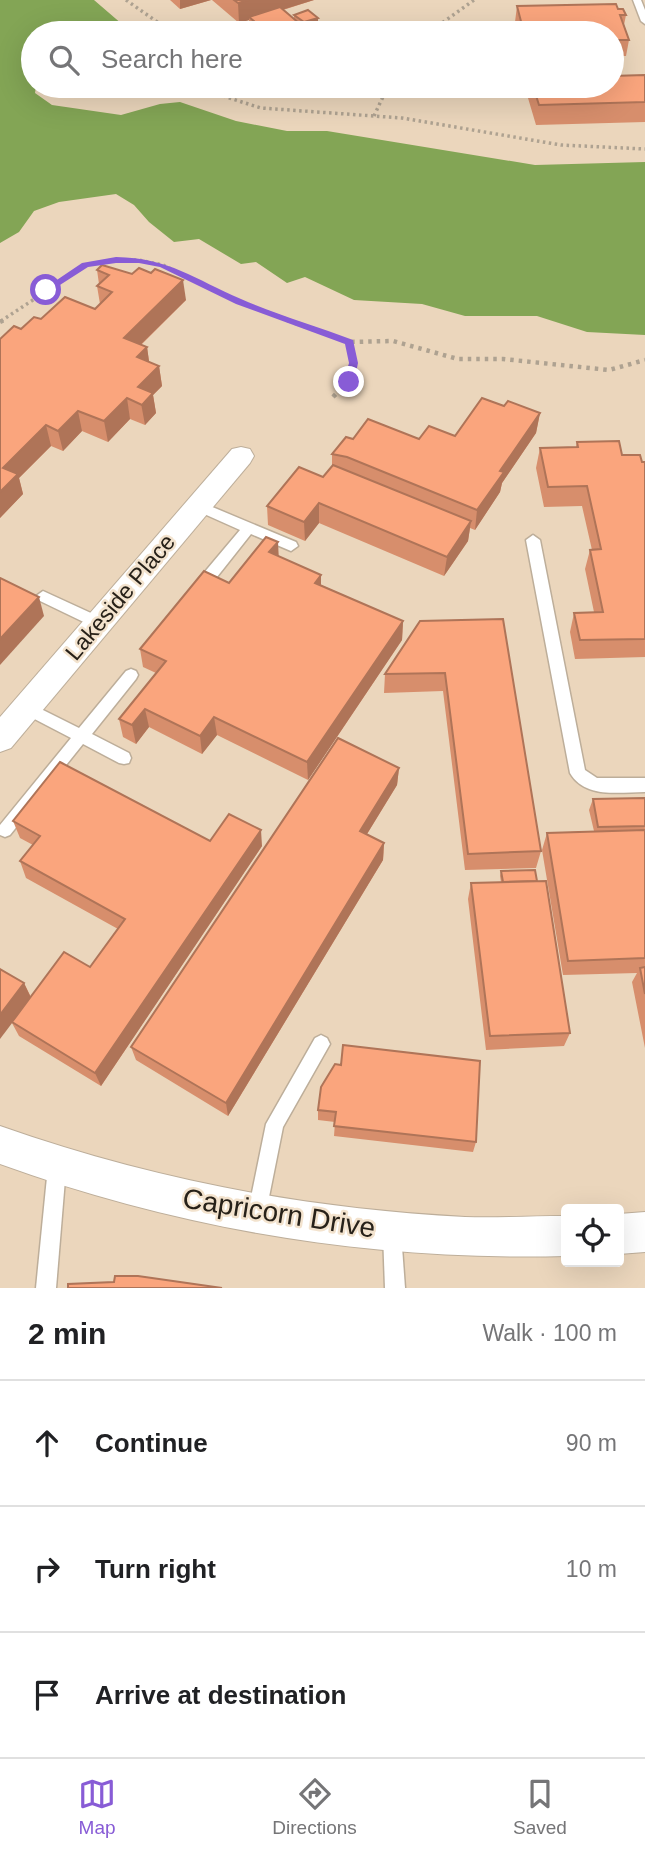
<!DOCTYPE html>
<html lang="en">
<head>
<meta charset="utf-8">
<style>
  :root { --surface:#fff; --page:#f6f6f6; --text:#202124; --muted:#757577; --line:#e0e0e0; --accent:#885cd6 }
  body { margin:0; font-family:Helvetica,sans-serif; background:var(--page); color:var(--text) }
  .controls { position:absolute; right:21px; bottom:21px; display:grid; overflow:hidden; border-radius:7px; box-shadow:0 7px 28px #0002 }
  .controls button { width:63px; height:63px; display:grid; place-items:center; padding:0; border:0; border-bottom:2px solid var(--line); background:var(--surface); color:var(--text); font:35px sans-serif }
  .stop { position:absolute; width:21px; height:21px; margin:-16px; border:5px solid #885cd6; border-radius:50%; background:#fff }
  .stop.end { background:#885cd6; border-color:#fff; box-shadow:0 2px 7px #0008 }
  .list { margin:0; padding:0; list-style:none }
  h2 { display:flex; justify-content:space-between; align-items:center; height:91px; margin:0; padding:0 28px; font-size:30px }
  h2 small { font-size:23px; font-weight:400; color:var(--muted) }
  .list li { display:grid; grid-template-columns:46px 1fr auto; gap:21px; align-items:center; box-sizing:border-box; height:126px; padding:0 28px; border-top:2px solid var(--line) }
  .list b { display:block; font-size:26px; white-space:nowrap }
  .list em { font-size:23px; font-style:normal; color:var(--muted) }
  .icon { flex:none; width:38px; height:38px; fill:none; stroke:currentColor; stroke-width:2; stroke-linecap:round; stroke-linejoin:round }
  .map { position:relative; flex:none; width:645px; height:1288px; overflow:hidden }
  .search { position:absolute; background:var(--surface); box-shadow:0 7px 28px #0002; left:21px; right:21px; top:21px; height:77px; display:flex; align-items:center; gap:18px; box-sizing:border-box; padding:0 24px; border-radius:38px; color:var(--muted); font-size:26px }
  .sheet { height:469px; background:var(--surface) }
  nav { display:flex; justify-content:space-around; align-items:center; box-sizing:border-box; height:98px; border-top:2px solid var(--line); background:var(--surface); font-size:19px; color:var(--muted) }
  nav a { display:grid; justify-items:center; gap:4px }
  nav .on { color:var(--accent) }
  .map>svg:first-child { display:block }
</style>
</head>
<body>
<div class="map">
<svg width="645" height="1288" viewBox="0 0 645 1288">
  <rect width="100%" height="100%" fill="#f3e3ce"/>
  <path fill="#ebd6bc" fill-rule="evenodd" d="M0 0H645V1288H0ZM33 33H612V86H33ZM566 1209H619V1262H566Z"/>
  <polygon fill="#83a555" points="0,0 94,0 130,31 130,33 33,33 33,86 36,86 35,93 52,105 121,115 160,104 180,102 236,121 287,131 327,131 535,165 645,162 645,335 587,332 537,316 465,316 422,304 354,300 305,277 287,283 256,262 241,264 199,239 174,242 149,222 134,205 116,194 59,202 34,211 19,232 0,243"/>
  <g fill="none" stroke-linecap="round" stroke-linejoin="round">
    <defs>
      <g id="lane">
        <polygon points="633,0 641,0 645,10 645,24 641,21"/>
        <polygon points="198,501 296,542 298,546 291,551 251,534 213,582 203,582 201,578 203,574 240,530 193,509 192,506 193,503"/>
        <path d="M533 535 540 540 585 770 597 778H645V792C620 792 585 799 570 773L526 540Z"/>
        <polygon points="43,591 104,619 106,623 104,627 94,627 38,600 36,596"/>
        <polygon points="131,669 136,671 138,675 136,679 92,734 129,753 131,758 129,763 124,764 119,763 83,744 10,835 5,837 0,835 0,825 71,738 21,712 19,708 21,704 26,702 31,704 79,728 126,671"/>
        <polygon points="321,1035 327,1038 330,1044 283,1127 266,1212 264,1219 257,1221 250,1219 248,1212 266,1124 315,1038"/>
        <polygon points="57,1158 63,1161 66,1167 56,1288 36,1288 48,1167 51,1161"/>
        <polygon points="392,1224 399,1226 401,1233 405,1288 385,1288 383,1233 385,1226"/>
      </g>
      <g id="street">
        <polygon points="241,447 250,449 254,456 250,463 11,748 0,752 0,717 232,449"/>
        <path d="M0 1126C150 1179 306 1209 465 1217 498 1218 532 1216 566 1216V1256C372 1261 182 1230 0 1164Z"/>
        <polygon points="645,1212 645,1252 619,1254 619,1214"/>
      </g>
    </defs>
    <use href="#lane" stroke="#bdae9a" stroke-width="3"/>
    <use href="#street" stroke="#bdae9a" stroke-width="2"/>
    <g stroke="#aea291" stroke-width="3.5" stroke-dasharray="2.5 3.5" stroke-linecap="butt">
      <polyline points="126,0 173,33"/>
      <polyline points="428,33 474,0"/>
      <polyline points="208,86 226,97 261,108 402,118 561,145 645,149"/>
      <polyline points="374,116 388,86"/>
      <polyline points="1,321 86,265 116,260 139,260 163,265 239,302 292,321"/>
    </g>
    <g stroke="#aea291" stroke-width="4.5" stroke-dasharray="3.5 5" stroke-linecap="butt">
      <polyline points="287,320 349,342 393,341 458,359 503,359 609,370 645,360"/>
      <polyline points="0,322 4,320"/>
      <path d="M333 397C351 379 354 367 349 342"/>
    </g>
    <use href="#lane" fill="#fff" fill-rule="evenodd"/>
    <use href="#street" fill="#fff" fill-rule="evenodd"/>
  </g>
  <g fill="#d78e6c">
    <polygon points="170,0 211,0 180,9"/>
    <polygon points="212,0 314,0 283,10 294,19 294,15 318,18 318,24 304,28 300,25 300,33 255,33 249,28 249,20 239,23"/>
    <polygon points="517,6 618,9 626,15 624,25 629,40 626,56 612,56 612,33 518,33 515,22"/>
    <polygon points="645,75 645,122 536,125 528,98 530,86 612,86"/>
    <polygon points="97,270 186,300 141,345 147,347 149,362 159,366 162,386 153,395 156,413 145,425 130,419 108,442 82,431 63,451 51,446 19,478 23,494 0,518 0,339 41,319 95,309 100,304 97,286 99,284"/>
    <polygon points="504,406 540,413 536,433 502,483 500,492 475,530 470,528 468,541 444,576 319,523 305,541 268,525 267,506 323,477 332,466 332,454 353,439 419,439 455,436"/>
    <polygon points="577,442 645,462 645,657 575,659 570,632 574,613 594,612 585,569 590,550 592,550 582,506 544,507 536,468 540,448 576,447"/>
    <polygon points="278,556 321,585 403,621 402,640 308,780 217,735 202,754 149,727 136,744 123,737 119,719 156,673 143,667 140,649 229,583"/>
    <polygon points="420,621 541,851 536,868 465,870 443,691 384,693 385,674"/>
    <polygon points="399,768 397,785 367,834 384,843 383,860 228,1116 136,1060 131,1047"/>
    <polygon points="645,798 645,1048 632,982 637,973 563,975 542,850 547,833 594,831 589,810 593,799"/>
    <polygon points="13,821 262,846 101,1086 19,1036 12,1023 24,983 31,997 90,967 118,929 26,878 20,861 33,845 20,838"/>
    <polygon points="501,871 537,881 570,1033 564,1046 486,1050 468,899 471,883 501,882 500,876"/>
    <polygon points="341,1065 476,1142 473,1152 334,1136 335,1122 318,1120 318,1110"/>
  </g>
  <g fill="#af7458">
    <polygon points="180,0 211,0 180,9"/>
    <polygon points="249,0 314,0 252,19 249,17 249,20 239,23 238,3"/>
    <polygon points="318,18 318,24 304,28 304,22"/>
    <polygon points="300,24 300,33 269,33"/>
    <polygon points="183,280 186,300 127,358 124,338"/>
    <polygon points="147,347 150,368 137,357"/>
    <polygon points="159,366 162,386 153,395 156,413 145,425 138,387"/>
    <polygon points="127,398 130,419 108,442 104,421"/>
    <polygon points="78,411 82,431 63,451 58,431"/>
    <polygon points="540,413 536,433 502,483 500,492 475,530 477,510 500,471"/>
    <polygon points="46,425 51,446 19,478 23,494 0,518 0,492 3,468"/>
    <polygon points="319,503 319,523 305,541 304,522"/>
    <polygon points="471,521 468,541 444,576 447,557"/>
    <polygon points="278,542 279,562 269,552"/>
    <polygon points="321,575 321,594 315,583"/>
    <polygon points="39,597 44,616 0,665 0,639"/>
    <polygon points="403,621 402,640 308,780 307,762"/>
    <polygon points="145,709 149,727 136,744 132,725"/>
    <polygon points="214,717 217,735 202,754 200,736"/>
    <polygon points="399,768 397,785 359,847 360,831"/>
    <polygon points="261,830 262,846 101,1086 95,1073"/>
    <polygon points="384,843 383,860 228,1116 226,1103"/>
    <polygon points="24,983 31,998 0,1039 0,1015"/>
  </g>
  <g fill="#faa57d" stroke="#af7458" stroke-width="2">
    <polygon points="234,0 249,0 238,3"/>
    <polygon points="616,4 618,9 623,9 626,15 620,15 629,40 612,40 612,33 524,33 517,6"/>
    <polygon points="280,7 300,24 268,33 249,17"/>
    <polygon points="308,10 318,18 304,22 294,15"/>
    <polygon points="645,75 645,102 539,105 533,86 612,86 612,76"/>
    <polygon points="102,265 132,274 139,268 151,273 155,269 183,280 124,338 147,347 137,357 159,366 138,387 153,393 142,405 127,398 104,421 78,411 58,431 46,425 3,468 18,474 0,492 0,339 14,326 21,329 34,317 41,319 65,297 95,309 112,292 97,286 109,275 97,270"/>
    <polygon points="482,398 504,406 508,401 540,413 500,471 504,472 477,510 347,457 332,454 346,437 353,439 368,419 419,439 429,426 455,436"/>
    <polygon points="619,441 622,455 640,455 642,462 645,462 645,639 580,640 574,613 603,612 590,550 601,549 587,486 548,487 540,448 578,447 577,442"/>
    <polygon points="333,465 471,521 447,557 319,503 304,522 267,506 299,467 323,477"/>
    <polygon points="266,537 278,542 269,552 321,575 315,583 403,621 307,762 214,717 200,736 145,709 132,725 119,719 166,661 140,649 204,571 229,583"/>
    <polygon points="0,578 39,597 0,639"/>
    <polygon points="503,619 541,851 468,854 445,673 385,674 420,621"/>
    <polygon points="338,738 399,768 360,831 384,843 226,1103 131,1047"/>
    <polygon points="60,762 210,841 229,814 261,830 95,1073 12,1022 64,952 90,967 125,919 20,861 40,836 13,821"/>
    <polygon points="645,798 645,826 598,827 593,799"/>
    <polygon points="645,830 645,958 568,961 547,833"/>
    <polygon points="535,870 537,881 503,882 501,871"/>
    <polygon points="546,881 570,1033 490,1036 471,883"/>
    <polygon points="645,967 645,994 640,968"/>
    <polygon points="0,969 24,983 0,1015"/>
    <polygon points="343,1045 480,1061 476,1142 334,1126 336,1112 318,1110 321,1087 335,1064 341,1065"/>
    <polygon points="115,1276 138,1276 222,1288 68,1288 68,1284 114,1282"/>
  </g>
  <path fill="#885cd6" d="M116 257C170 258 194 279 241 299 277 315 316 326 353 340L358 363 354 382 349 385 344 382 349 363 345 344 236 304 160 267 139 263H116L88 267 49 292 42 290 82 263Z"/>
  <g text-anchor="middle" dominant-baseline="central" stroke-width="5" stroke-linejoin="round" paint-order="stroke">
    <g font-size="23" fill="#272119" stroke="#f3e3ce">
      <text transform="translate(120 597) rotate(-50)">Lakeside Place</text>
    </g>
    <g font-size="28" fill="#272119" stroke="#f3e3ce">
      <text transform="translate(279 1213) rotate(9)">Capricorn Drive</text>
    </g>
  </g>
</svg>
<div class="controls">
<button><svg class="icon" aria-label="locate" viewBox="0 0 24 24"><circle cx="12" cy="12" r="6"/><path d="M12 2v4M12 18v4M2 12h4M18 12h4"/></svg></button>
</div>
<div class="stop" style="left:46px;top:290px"></div>
<div class="stop end" style="left:349px;top:382px"></div>
<div class="search"><svg class="icon" aria-label="search" viewBox="0 0 24 24"><circle cx="10" cy="10" r="6"/><path d="M15 15l6 6"/></svg>Search here</div>
</div>
<section class="sheet">
<h2>2 min<small>Walk · 100 m</small></h2>
<ul class="list">
<li><svg class="icon" aria-label="ahead" viewBox="0 0 24 24"><path d="M12 20V5M6 11l6-6 6 6"/></svg><div><b>Continue</b></div><em>90 m</em></li>
<li><svg class="icon" aria-label="right" viewBox="0 0 24 24"><path d="M7 20v-9h11M14 6l5 5-5 5"/></svg><div><b>Turn right</b></div><em>10 m</em></li>
<li><svg class="icon" aria-label="arrive" viewBox="0 0 24 24"><path d="M6 21V4h12l-3 4 3 4H6"/></svg><div><b>Arrive at destination</b></div></li>
</ul>
</section>
<nav>
<a class="on"><svg class="icon" aria-label="map" viewBox="0 0 24 24"><path d="M3 6l6-2 6 2 6-2v14l-6 2-6-2-6 2zM9 4v14M15 6v14"/></svg>Map</a>
<a><svg class="icon" aria-label="directions" viewBox="0 0 24 24"><path d="M12 3l9 9-9 9-9-9zM9 14v-3h6M13 9l2 2-2 2"/></svg>Directions</a>
<a><svg class="icon" aria-label="saved" viewBox="0 0 24 24"><path d="M7 4h10v16l-5-4-5 4z"/></svg>Saved</a>
</nav>
</body>
</html>
